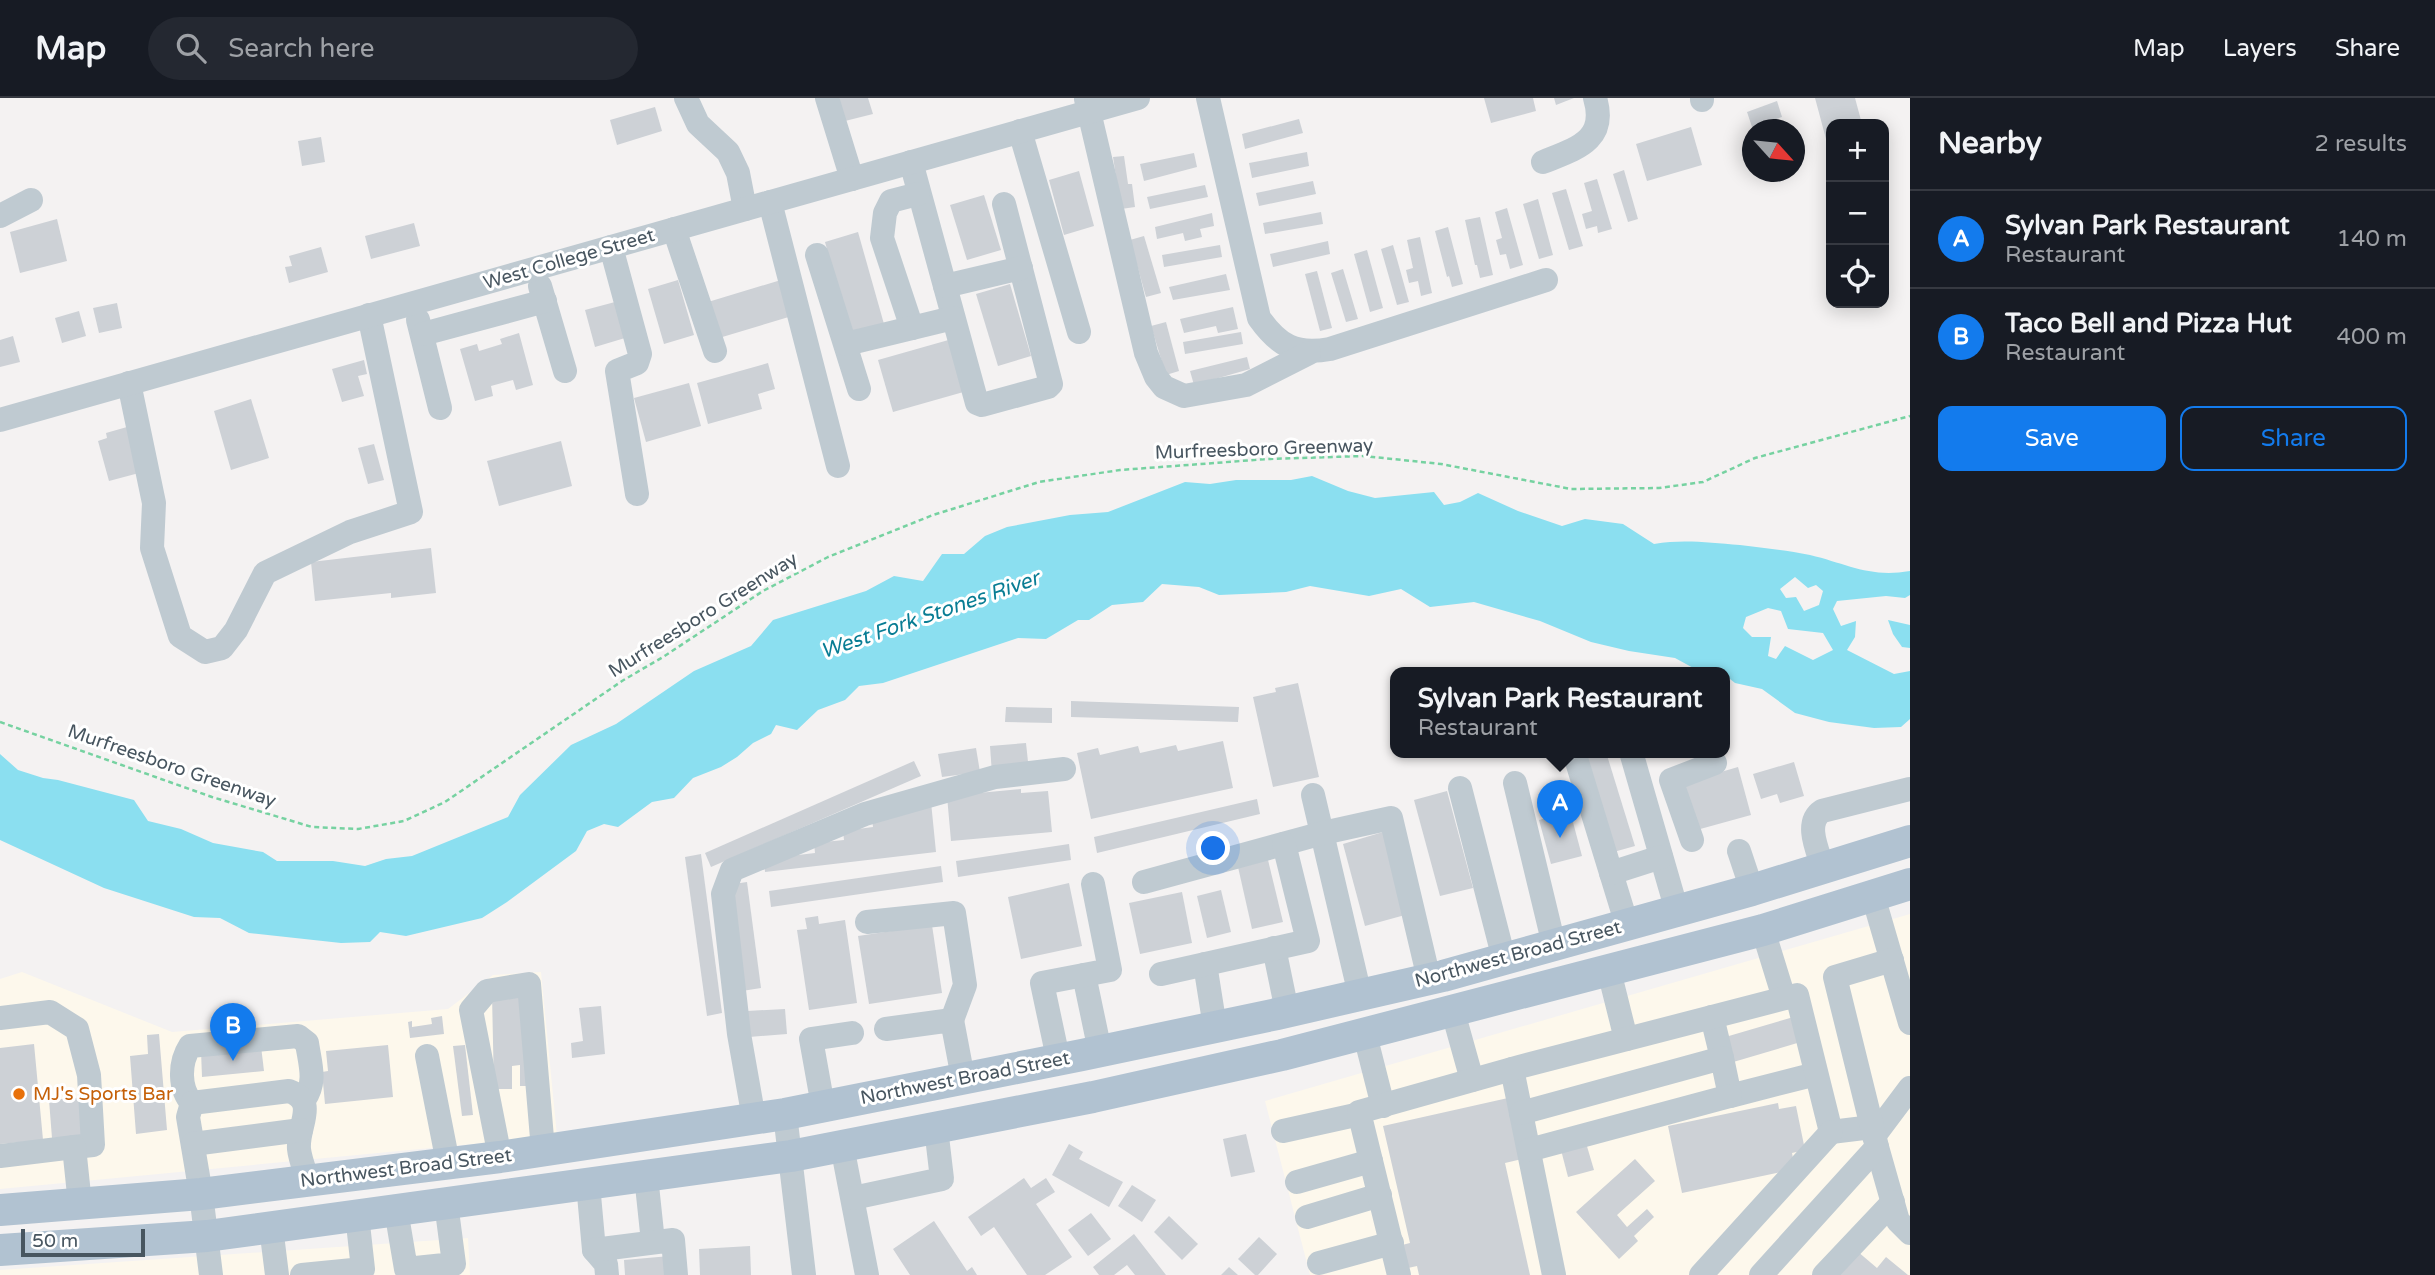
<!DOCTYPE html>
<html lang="en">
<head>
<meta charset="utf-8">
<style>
  :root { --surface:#171b24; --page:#242831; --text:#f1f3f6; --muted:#9ea1a6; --line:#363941; --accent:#137bed }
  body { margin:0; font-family:"Varela Round",sans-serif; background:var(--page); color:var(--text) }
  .controls { position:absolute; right:21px; top:21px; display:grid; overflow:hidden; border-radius:14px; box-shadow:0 4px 18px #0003 }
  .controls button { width:63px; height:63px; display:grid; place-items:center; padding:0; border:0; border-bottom:2px solid var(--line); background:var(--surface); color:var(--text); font:35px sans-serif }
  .compass { position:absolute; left:1742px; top:21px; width:63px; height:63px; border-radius:50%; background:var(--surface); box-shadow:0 4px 18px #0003; rotate:117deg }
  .scale { position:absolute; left:21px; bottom:18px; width:124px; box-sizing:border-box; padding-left:7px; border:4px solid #485660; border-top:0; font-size:19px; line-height:24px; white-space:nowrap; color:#485660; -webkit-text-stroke:5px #fff; paint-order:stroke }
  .you { position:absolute; left:1214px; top:751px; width:24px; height:24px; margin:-18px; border:5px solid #fff; border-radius:50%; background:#1a73e8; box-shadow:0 0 0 10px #1a73e833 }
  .badge { display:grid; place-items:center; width:46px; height:46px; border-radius:50%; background:var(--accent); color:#fff; font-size:23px; font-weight:700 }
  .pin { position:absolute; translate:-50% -58px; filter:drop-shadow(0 2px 4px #0008) }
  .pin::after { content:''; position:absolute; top:37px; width:24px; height:21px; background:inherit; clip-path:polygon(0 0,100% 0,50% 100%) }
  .popup { position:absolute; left:1390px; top:569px; width:340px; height:91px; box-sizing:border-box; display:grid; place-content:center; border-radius:14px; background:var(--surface); filter:drop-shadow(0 2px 5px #0005); font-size:23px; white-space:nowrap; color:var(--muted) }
  .popup b { font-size:26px; color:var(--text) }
  .popup::after { content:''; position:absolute; left:50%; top:100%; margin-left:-14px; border:14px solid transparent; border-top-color:var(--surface) }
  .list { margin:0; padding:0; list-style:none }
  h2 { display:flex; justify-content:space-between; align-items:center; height:91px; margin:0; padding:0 28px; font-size:30px }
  h2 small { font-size:23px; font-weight:400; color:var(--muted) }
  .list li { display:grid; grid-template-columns:46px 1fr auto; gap:21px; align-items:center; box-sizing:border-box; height:98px; padding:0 28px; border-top:2px solid var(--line) }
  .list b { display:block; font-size:26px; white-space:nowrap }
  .list p { margin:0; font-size:23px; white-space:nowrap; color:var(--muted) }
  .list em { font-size:23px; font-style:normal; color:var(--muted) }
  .actions { display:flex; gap:14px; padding:21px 28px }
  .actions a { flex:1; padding:16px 0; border:2px solid var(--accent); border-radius:14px; text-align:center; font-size:24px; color:var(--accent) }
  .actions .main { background:var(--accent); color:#fff }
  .icon { flex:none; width:38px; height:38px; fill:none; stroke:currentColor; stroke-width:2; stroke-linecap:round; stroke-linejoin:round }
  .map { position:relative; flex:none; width:1910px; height:1177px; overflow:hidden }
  header { display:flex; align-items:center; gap:42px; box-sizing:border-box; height:98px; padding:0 35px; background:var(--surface); border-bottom:2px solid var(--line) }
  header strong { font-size:33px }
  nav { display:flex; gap:38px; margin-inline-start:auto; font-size:24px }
  .search { width:490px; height:63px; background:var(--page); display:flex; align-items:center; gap:18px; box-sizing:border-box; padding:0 24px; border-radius:38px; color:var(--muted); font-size:26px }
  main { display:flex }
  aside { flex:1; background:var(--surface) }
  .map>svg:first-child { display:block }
</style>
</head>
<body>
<header>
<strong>Map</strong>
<div class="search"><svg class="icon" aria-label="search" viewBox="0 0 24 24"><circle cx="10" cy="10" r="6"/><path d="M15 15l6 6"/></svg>Search here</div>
<nav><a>Map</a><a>Layers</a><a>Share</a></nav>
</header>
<main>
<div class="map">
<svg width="1910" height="1177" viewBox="0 0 1910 1177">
  <rect width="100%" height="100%" fill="#f4f2f2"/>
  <g fill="#fdf8ec">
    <polygon points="1910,816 1910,1177 1310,1177 1265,1003"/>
    <polygon points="22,874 172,934 448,911 493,877 541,874 557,1038 0,1091 0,881"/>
    <polygon points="468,1140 470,1177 0,1177 0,1172"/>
  </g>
  <g fill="#8bdff0" fill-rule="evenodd">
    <path d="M1312 378 1348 393 1375 400 1434 394 1444 407 1460 404 1478 395 1518 413 1562 428 1585 421 1623 426 1654 446C1685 441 1709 445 1740 447 1764 450 1786 452 1810 457 1848 466 1869 480 1910 473V497L1905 500 1886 498 1837 503 1833 511 1841 528 1856 523 1855 539 1847 552 1894 576 1910 573V621L1901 629 1874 630 1829 624 1795 615 1762 591 1735 585 1725 577 1724 574 1697 572 1675 560 1629 553 1591 544 1540 523 1474 504 1430 509 1401 491 1369 498 1310 488 1286 494 1219 497 1199 489 1162 486 1143 504 1112 507 1089 522H1078L1046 541 1018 540 883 585 859 588 845 602 818 612 797 632 776 627 771 636 753 645 737 659 721 669 693 680 674 700 652 704 618 729 604 726 587 733 576 753 507 804 482 820 406 838 380 834 370 844 341 845 249 835 220 820 194 819 104 790 0 742V656L18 672 43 680 58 682 134 702 148 723 181 731 213 745 263 754 277 763H333L365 768 386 761 412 758 508 719 520 697 571 647 616 626 694 573 751 548 773 522 866 493 894 478 923 483 942 456H964L985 438 1007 429 1070 417 1108 414 1185 384 1210 386 1236 382H1291ZM1795 479 1808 490 1816 487 1823 493 1819 507 1804 513 1796 499 1786 500 1780 491ZM1768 510 1781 513 1788 531 1823 535 1833 552 1813 562 1785 548 1776 561 1768 558 1771 539H1752L1743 530 1746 519Z"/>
    <polygon points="1888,522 1910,527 1910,550 1902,549 1893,536"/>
  </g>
  <g fill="#cdd1d6">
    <polygon points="839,0 868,0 873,16 845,23"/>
    <polygon points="1484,0 1533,0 1536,13 1491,25"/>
    <polygon points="1554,0 1574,0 1556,7"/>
    <polygon points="1815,0 1855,0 1862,26 1831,26 1831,40 1826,41"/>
    <polygon points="1777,3 1782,19 1752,29 1747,14"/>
    <polygon points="655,9 662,33 617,47 610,22"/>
    <polygon points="1299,21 1303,35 1245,51 1242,36"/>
    <polygon points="1691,29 1702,67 1647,83 1636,46"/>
    <polygon points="321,39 325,64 302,68 298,43"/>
    <polygon points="1307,54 1309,68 1252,80 1249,65"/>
    <polygon points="1194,55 1197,69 1144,83 1140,66"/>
    <polygon points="1124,58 1128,86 1132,86 1135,109 1121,111 1113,59"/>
    <polygon points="1624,72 1638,121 1628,124 1613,76"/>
    <polygon points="1079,73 1094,128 1064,137 1049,82"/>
    <polygon points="1597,81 1612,131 1598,135 1597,128 1586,131 1582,116 1592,113 1584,85"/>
    <polygon points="1313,83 1316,96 1259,108 1256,95"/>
    <polygon points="1205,87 1208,99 1150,111 1147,99"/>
    <polygon points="1566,91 1583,148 1569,152 1552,95"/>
    <polygon points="984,97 1001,152 967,162 950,107"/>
    <polygon points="1538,101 1553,157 1539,161 1523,106"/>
    <polygon points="1507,110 1523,167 1510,171 1506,156 1500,157 1496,142 1502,140 1495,114"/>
    <polygon points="1321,114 1323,126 1265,136 1263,125"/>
    <polygon points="1212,115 1214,128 1200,131 1202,139 1185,143 1183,135 1157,141 1155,129"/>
    <polygon points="1480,119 1493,177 1480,180 1477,167 1475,167 1465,122"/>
    <polygon points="57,121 67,163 20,175 10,134"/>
    <polygon points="414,125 420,148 371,161 365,138"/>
    <polygon points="1448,129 1463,186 1452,189 1449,178 1447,179 1435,133"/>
    <polygon points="858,134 884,226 850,235 825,144"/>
    <polygon points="1144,138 1161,195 1146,199 1130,142"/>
    <polygon points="1420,139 1432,195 1421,198 1418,183 1409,185 1406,172 1413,170 1407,142"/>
    <polygon points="1328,143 1330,156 1273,169 1270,156"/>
    <polygon points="1220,147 1222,159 1164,169 1162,157"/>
    <polygon points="1393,147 1409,204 1397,207 1381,151"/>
    <polygon points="321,149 328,174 289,185 285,169 292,168 289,158"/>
    <polygon points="1367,152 1383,210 1370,214 1354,156"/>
    <polygon points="1343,171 1358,221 1346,224 1331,175"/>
    <polygon points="1317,173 1332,230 1320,233 1305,176"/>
    <polygon points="1226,176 1230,192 1173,202 1169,189"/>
    <polygon points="678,182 694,237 664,246 648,191"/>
    <polygon points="781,182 792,218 719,240 708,204"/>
    <polygon points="1010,186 1031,258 998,268 976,196"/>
    <polygon points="615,204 625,240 595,249 585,212"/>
    <polygon points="117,205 122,230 99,235 93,210"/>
    <polygon points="1233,209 1238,231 1218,235 1216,228 1184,235 1180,221"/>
    <polygon points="79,213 86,238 62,245 55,220"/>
    <polygon points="1166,224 1179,273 1166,277 1151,228"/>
    <polygon points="1241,234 1243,246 1185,256 1183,244"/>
    <polygon points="519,235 533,287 516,292 513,282 491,288 493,298 475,303 460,251 477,246 479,253 502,246 500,241"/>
    <polygon points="13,238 20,264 0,269 0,242"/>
    <polygon points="952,241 967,293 893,314 878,262"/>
    <polygon points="1247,259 1250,271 1194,287 1190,273"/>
    <polygon points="364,262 367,276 358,278 364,298 342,304 332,271"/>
    <polygon points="768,265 775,291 758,296 762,311 708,326 697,285"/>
    <polygon points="689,285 701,328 646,344 634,300"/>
    <polygon points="251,301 269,360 231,372 214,313"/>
    <polygon points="127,329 139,375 109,383 98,343 107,340 106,335"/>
    <polygon points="561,343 572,388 499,408 487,363"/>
    <polygon points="374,346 384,382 368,386 358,350"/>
    <polygon points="431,450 436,495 391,500 391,495 315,503 311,464"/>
    <polygon points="1298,585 1319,679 1273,689 1253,599 1276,594 1275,590"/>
    <polygon points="1071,603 1239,609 1238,624 1071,619"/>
    <polygon points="1006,609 1052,610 1052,625 1005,624"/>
    <polygon points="1223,643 1233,690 1091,721 1077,655 1098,650 1100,657 1138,648 1140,655 1176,647 1178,653"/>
    <polygon points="1026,645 1029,673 992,676 990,648"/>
    <polygon points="976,650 980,674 942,679 938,656"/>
    <polygon points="1582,654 1606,654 1635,748 1610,755"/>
    <polygon points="914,663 921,678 711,769 705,755"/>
    <polygon points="1794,664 1804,698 1780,705 1777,696 1761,701 1753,676"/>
    <polygon points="1738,669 1751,717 1693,733 1680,686"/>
    <polygon points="1021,691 1021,695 1048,693 1052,734 951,743 947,698"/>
    <polygon points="1447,693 1473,790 1440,798 1414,702"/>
    <polygon points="1257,701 1260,716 1097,755 1094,739"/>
    <polygon points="931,704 936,754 765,774 764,761 815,755 814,745 844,742 843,733 873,729 872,720"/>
    <polygon points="1570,713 1582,758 1551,766 1539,722"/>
    <polygon points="1383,734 1405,817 1365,828 1343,746"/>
    <polygon points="1069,746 1071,762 958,779 956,763"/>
    <polygon points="701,756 722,915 707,918 685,759"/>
    <polygon points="1268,762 1283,824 1252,831 1238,769"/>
    <polygon points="941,768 943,784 771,809 769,793"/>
    <polygon points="747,784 761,890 742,893 727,787"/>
    <polygon points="1069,785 1082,848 1021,861 1008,799"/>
    <polygon points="1221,792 1231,834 1207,840 1197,798"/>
    <polygon points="1182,794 1192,845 1140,856 1129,805"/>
    <polygon points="818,818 819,826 845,822 857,905 809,912 797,832 807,831 805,820"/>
    <polygon points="932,827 942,895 869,906 858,838"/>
    <polygon points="528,896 530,988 520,988 520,967 512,968 512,991 494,991 492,897"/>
    <polygon points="601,908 605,956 572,960 571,945 583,943 579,910"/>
    <polygon points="785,911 787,936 749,939 747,913"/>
    <polygon points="442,918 444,936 410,940 408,924 412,923 412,929 432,926 431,920"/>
    <polygon points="1797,918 1804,943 1730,965 1722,940"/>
    <polygon points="159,936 167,1032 136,1036 130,958 148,956 147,937"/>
    <polygon points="34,946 43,1042 0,1046 0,950"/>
    <polygon points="388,947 393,999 325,1006 322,974 328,973 326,953"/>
    <polygon points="465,947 473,1017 462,1018 453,948"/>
    <polygon points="261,948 264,973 202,979 201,953"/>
    <polygon points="85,999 88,1037 52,1040 49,1002"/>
    <polygon points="1508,1000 1522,1061 1505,1065 1530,1177 1419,1177 1417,1168 1399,1172 1394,1149 1410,1145 1383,1028"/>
    <polygon points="1778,1005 1779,1011 1796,1008 1805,1052 1792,1055 1795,1071 1682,1095 1668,1028"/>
    <polygon points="1246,1036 1255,1074 1231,1079 1223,1041"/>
    <polygon points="1586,1045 1594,1072 1568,1079 1561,1052"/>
    <polygon points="1069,1046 1083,1054 1079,1061 1123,1084 1109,1109 1052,1077"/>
    <polygon points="1635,1061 1655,1083 1617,1117 1627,1129 1647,1111 1654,1119 1634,1138 1638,1143 1619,1161 1576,1114"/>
    <polygon points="1024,1080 1031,1090 1046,1080 1055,1094 1036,1106 1072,1159 1045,1177 1027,1177 994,1129 981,1138 968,1119"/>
    <polygon points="1132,1087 1156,1102 1142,1124 1118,1108"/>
    <polygon points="1091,1115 1111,1141 1088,1158 1068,1132"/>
    <polygon points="1169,1118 1198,1146 1182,1162 1154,1134"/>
    <polygon points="934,1123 967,1173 972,1169 977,1177 910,1177 893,1151"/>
    <polygon points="1134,1136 1166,1177 1135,1177 1127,1167 1114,1177 1099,1177 1093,1169"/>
    <polygon points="1259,1139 1277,1156 1258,1177 1255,1177 1238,1161"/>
    <polygon points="750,1148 751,1177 700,1177 699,1151"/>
    <polygon points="1857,1153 1877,1170 1886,1159 1908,1177 1837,1177"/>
    <polygon points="670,1158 672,1177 625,1177 624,1162"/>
    <polygon points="1229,1169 1238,1177 1221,1177"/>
  </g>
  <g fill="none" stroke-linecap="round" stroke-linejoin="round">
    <polyline stroke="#76d2a1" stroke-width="2.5" stroke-dasharray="5 3.5" stroke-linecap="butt" points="0,624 212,699 312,729 358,731 404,723 445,704 622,583 663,559 763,493 828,459 933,417 1039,384 1120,372 1268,361 1364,358 1441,366 1571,391 1659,390 1703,384 1755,360 1910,318"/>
    <g stroke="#bfcad1" stroke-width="24">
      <polyline points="686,0 698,26 728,54 738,75 745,111"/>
      <polyline points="827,0 852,81"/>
      <path d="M1208 0 1259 220C1279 248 1295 257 1330 251L1546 182"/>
      <polyline points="1702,0 1702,2"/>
      <polyline points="1086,1 1146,255 1156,279 1164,289 1184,298 1246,287 1309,255"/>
      <polyline points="1020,33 1079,234"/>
      <polyline points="911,64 977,305 982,307 1048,289 1051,286 1004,106"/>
      <path d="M1543 64C1575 51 1608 43 1595 0"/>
      <polyline points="770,104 838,368"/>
      <polyline points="0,118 31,102"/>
      <polyline points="674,131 715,253"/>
      <polyline points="611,149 640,256 637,265 617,273 637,396"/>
      <polyline points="817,157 859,291"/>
      <polyline points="540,188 565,273"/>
      <polyline points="945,188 1021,170"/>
      <polyline points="418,222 440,310"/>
      <polyline points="912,230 882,140 885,115 891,103 918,96"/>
      <polyline points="423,236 545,203"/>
      <polyline points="846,246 953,220"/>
      <polyline points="129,285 154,405 152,450 180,538 205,554 222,550 236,532 265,475 350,434 411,414 369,217"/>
      <polyline points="0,322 1138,0"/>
      <polyline points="1574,654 1627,827"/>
      <polyline points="1631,654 1677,813"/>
      <polyline points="1515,685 1554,847"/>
      <polyline points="1460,690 1504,861"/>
      <polyline points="1313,697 1360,897"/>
      <polyline points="1692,742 1671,682 1715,665"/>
      <polyline points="1739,753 1752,792"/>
      <path d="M1823 770C1818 753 1804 725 1822 713L1910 691"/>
      <polyline points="1611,775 1661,759"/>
      <polyline points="1144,784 1323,735 1391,720 1429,881"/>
      <polyline points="1873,798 1910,925"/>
      <polyline points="867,824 954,815 965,887 952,922"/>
      <polyline points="1763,832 1784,900"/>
      <polyline points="1274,850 1287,913"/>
      <polyline points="1205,866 1215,929"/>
      <polyline points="1609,873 1626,941"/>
      <polyline points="1161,876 1308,843 1284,746"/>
      <polyline points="1084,877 1100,953"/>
      <polyline points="1453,914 1472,982"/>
      <polyline points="1712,919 1722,960"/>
      <polyline points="0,920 50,914 77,931 89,977 93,1047 74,1049"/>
      <polyline points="886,931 952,922 963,980"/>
      <polyline points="1365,937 1383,1008"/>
      <polyline points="427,958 448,1065"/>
      <polyline points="1058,960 1042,885 1110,872 1093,786"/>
      <polyline points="1512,971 1554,1177"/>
      <path d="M192 1005C179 991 179 965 190 948L298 938 307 945C310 966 317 984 304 1002"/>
      <path d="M192 1005 289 993C319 1004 297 1027 299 1051 300 1061 305 1073 308 1083"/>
      <polyline points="192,1005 188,1019 201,1096 211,1177"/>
      <polyline points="823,1008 811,941 852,935"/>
      <polyline points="1521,1015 1722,960 1730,998 1816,976"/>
      <polyline points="785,1016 804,1177"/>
      <polyline points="754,1021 739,936 723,796 732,772 865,716 995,679 1064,671"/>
      <polyline points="1283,1033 1360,1016"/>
      <polyline points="1874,1038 1910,990"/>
      <polyline points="193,1046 301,1032"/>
      <polyline points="842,1048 867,1177"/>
      <polyline points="1877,1049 1898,1123 1910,1135"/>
      <polyline points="1529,1052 1730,998"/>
      <polyline points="0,1058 74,1049 80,1106"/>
      <polyline points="500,1059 471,912 487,893 529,886 543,1052"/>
      <polyline points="646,1078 653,1144"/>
      <polyline points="1297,1084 1371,1063"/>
      <polyline points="588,1086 594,1152 606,1166 607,1177"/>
      <polyline points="853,1100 942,1081 936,1030"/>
      <polyline points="396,1112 406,1171 454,1166 446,1105"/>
      <polyline points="1307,1119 1380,1097"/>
      <polyline points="271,1129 277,1177"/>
      <polyline points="594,1152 673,1142 676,1177"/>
      <polyline points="1319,1165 1392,1145"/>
      <polyline points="302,1177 363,1171 357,1117"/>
      <polyline points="1399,1177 1359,1014 1519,969 1797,897 1831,1034 1872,1029"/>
      <polyline points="1701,1177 1831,1034"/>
      <polyline points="1761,1177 1877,1049 1835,879 1892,862"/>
      <polyline points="1824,1177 1893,1104"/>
    </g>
    <g stroke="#b1c2d1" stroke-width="32">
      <polyline points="0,1112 201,1096 500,1059 785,1016 1082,957 1277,916 1443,878 1752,792 1910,743"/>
      <polyline points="0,1152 207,1138 791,1058 1093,999 1282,957 1763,832 1910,786"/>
    </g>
  </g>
  <circle fill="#e8710a" stroke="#fff" stroke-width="2.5" cx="19" cy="996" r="7"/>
  <g text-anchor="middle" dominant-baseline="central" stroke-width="6" stroke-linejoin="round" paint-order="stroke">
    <g font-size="19" fill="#485660" stroke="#fff">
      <text transform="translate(569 161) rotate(-16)">West College Street</text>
      <text transform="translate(1264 351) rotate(-2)">Murfreesboro Greenway</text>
      <text transform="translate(703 517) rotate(-32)">Murfreesboro Greenway</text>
      <text transform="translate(172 668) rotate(19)">Murfreesboro Greenway</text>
      <text transform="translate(1518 856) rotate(-15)">Northwest Broad Street</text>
      <text transform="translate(965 980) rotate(-11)">Northwest Broad Street</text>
      <text transform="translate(406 1070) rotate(-7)">Northwest Broad Street</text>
    </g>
    <g font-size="19" fill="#c56008" stroke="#fff" text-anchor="start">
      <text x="33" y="996">MJ's Sports Bar</text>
    </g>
    <g font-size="21" font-style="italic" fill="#097d94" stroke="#fff">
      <text transform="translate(930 517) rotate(-19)">West Fork Stones River</text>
    </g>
  </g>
</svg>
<div class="controls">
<button>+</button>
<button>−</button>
<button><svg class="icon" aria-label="locate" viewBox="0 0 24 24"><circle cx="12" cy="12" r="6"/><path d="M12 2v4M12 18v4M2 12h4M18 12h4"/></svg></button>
</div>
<svg class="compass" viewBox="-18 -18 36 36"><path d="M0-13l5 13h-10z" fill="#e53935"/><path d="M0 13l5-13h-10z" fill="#9ea1a6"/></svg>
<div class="scale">50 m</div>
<div class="you"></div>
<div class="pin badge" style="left:1560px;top:740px">A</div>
<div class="popup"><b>Sylvan Park Restaurant</b>Restaurant</div>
<div class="pin badge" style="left:233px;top:963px">B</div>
</div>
<aside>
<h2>Nearby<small>2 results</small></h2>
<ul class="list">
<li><span class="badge">A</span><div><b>Sylvan Park Restaurant</b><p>Restaurant</p></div><em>140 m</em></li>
<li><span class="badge">B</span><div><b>Taco Bell and Pizza Hut</b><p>Restaurant</p></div><em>400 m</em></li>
</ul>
<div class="actions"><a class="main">Save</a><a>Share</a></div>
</aside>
</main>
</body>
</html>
